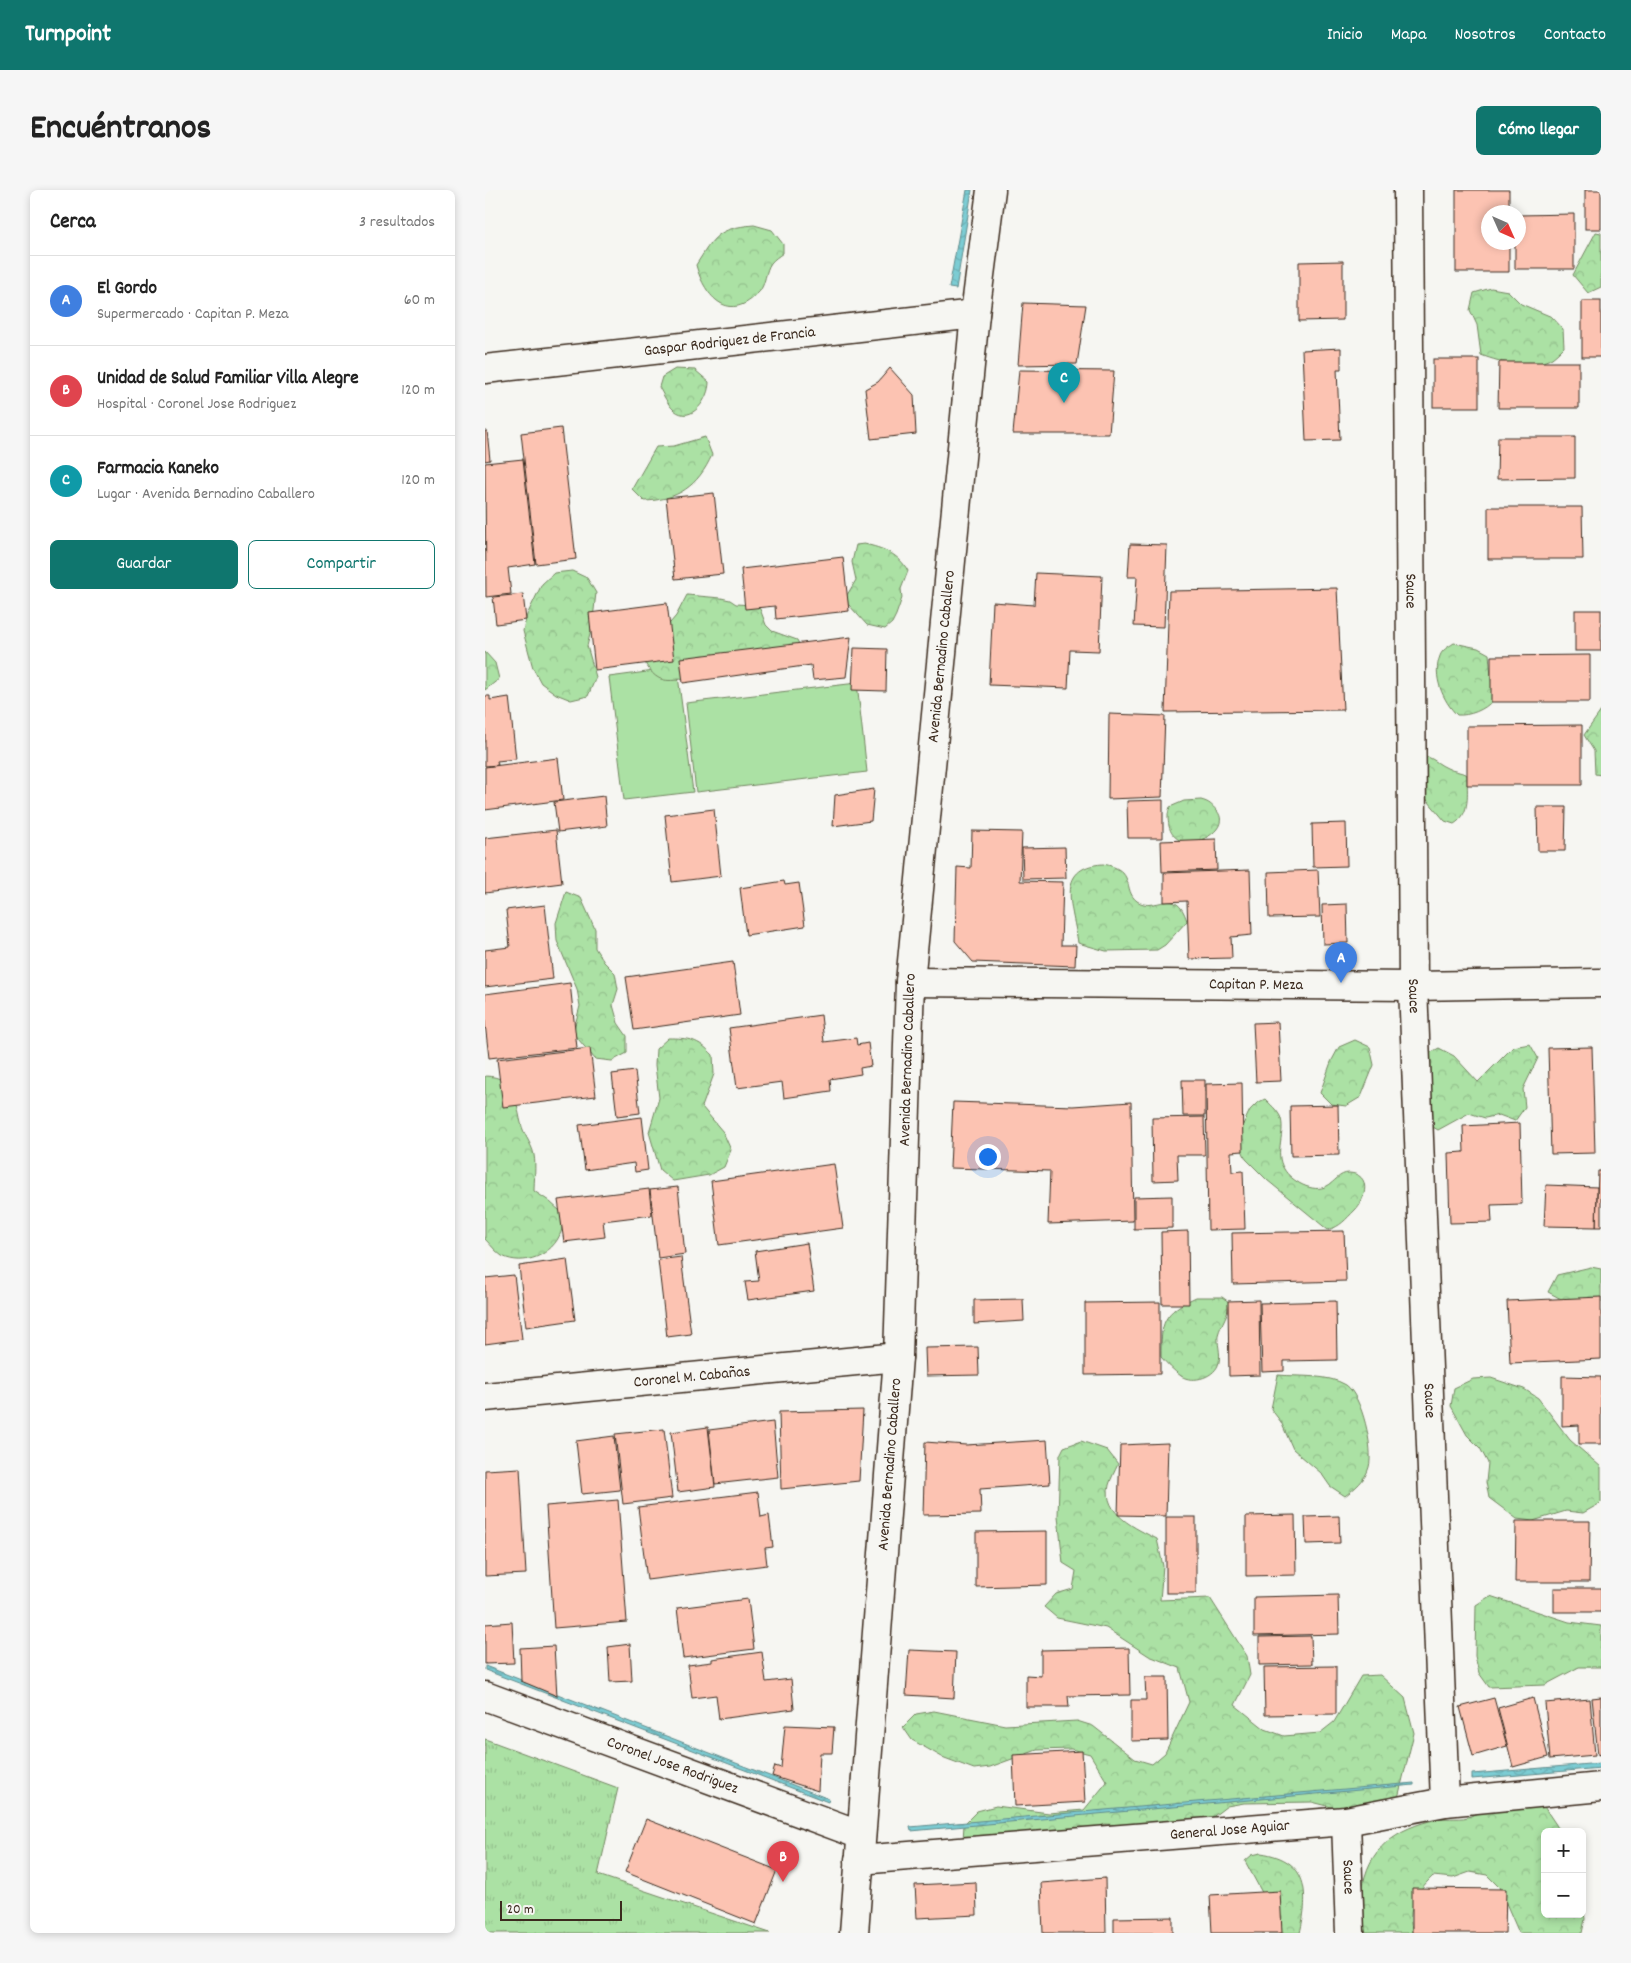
<!DOCTYPE html>
<html lang="es">
<head>
<meta charset="utf-8">
<style>
  :root { --surface:#fff; --page:#f6f6f6; --text:#222; --muted:#767676; --line:#e0e0e0; --accent:#0f766e }
  body { margin:0; font-family:Dekko,sans-serif; background:var(--page); color:var(--text) }
  .controls { position:absolute; right:15px; bottom:15px; display:grid; overflow:hidden; border-radius:8px; box-shadow:0 2px 8px #0003 }
  .controls button { width:45px; height:45px; display:grid; place-items:center; padding:0; border:0; border-bottom:1px solid var(--line); background:var(--surface); color:var(--text); font:25px sans-serif }
  .compass { position:absolute; left:996px; top:15px; width:45px; height:45px; border-radius:50%; background:var(--surface); box-shadow:0 2px 8px #0003; rotate:135deg }
  .scale { position:absolute; left:15px; bottom:12px; width:122px; box-sizing:border-box; padding-left:5px; border:2px solid #3b2a1e; border-top:0; font-size:14px; line-height:18px; white-space:nowrap; color:#3b2a1e; -webkit-text-stroke:4px #f6f6f2; paint-order:stroke }
  .you { position:absolute; left:502px; top:966px; width:18px; height:18px; margin:-12px; border:4px solid #fff; border-radius:50%; background:#1a73e8; box-shadow:0 0 0 8px #1a73e833 }
  .badge { display:grid; place-items:center; width:32px; height:32px; border-radius:50%; background:var(--accent); color:#fff; font-size:16px; font-weight:700 }
  .pin { position:absolute; translate:-50% -41px; filter:drop-shadow(0 1px 2px #0008) }
  .pin::after { content:''; position:absolute; top:26px; width:18px; height:15px; background:inherit; clip-path:polygon(0 0,100% 0,50% 100%) }
  .list { margin:0; padding:0; list-style:none }
  h2 { display:flex; justify-content:space-between; align-items:center; height:65px; margin:0; padding:0 20px; font-size:21px }
  h2 small { font-size:16px; font-weight:400; color:var(--muted) }
  .list li { display:grid; grid-template-columns:32px 1fr auto; gap:15px; align-items:center; box-sizing:border-box; height:90px; padding:0 20px; border-top:1px solid var(--line) }
  .list b { display:block; font-size:19px; white-space:nowrap }
  .list p { margin:0; font-size:16px; white-space:nowrap; color:var(--muted) }
  .list em { font-size:16px; font-style:normal; color:var(--muted) }
  .actions { display:flex; gap:10px; padding:15px 20px }
  .actions a { flex:1; padding:11px 0; border:1px solid var(--accent); border-radius:8px; text-align:center; font-size:18px; color:var(--accent) }
  .actions .main { background:var(--accent); color:#fff }
  .map { position:relative; flex:none; width:1116px; height:1743px; overflow:hidden; border-radius:8px }
  header { display:flex; align-items:center; gap:30px; box-sizing:border-box; height:70px; padding:0 25px; background:var(--accent); color:#fff }
  header strong { font-size:24px }
  nav { display:flex; gap:28px; margin-inline-start:auto; font-size:18px }
  .intro { display:flex; align-items:center; justify-content:space-between; box-sizing:border-box; height:120px; padding:0 30px }
  h1 { margin:0; font-size:35px }
  .button { padding:12px 22px; border-radius:8px; background:var(--accent); color:#fff; font-size:18px; font-weight:700 }
  main { display:flex; gap:30px; padding:0 30px }
  aside { flex:1; background:var(--surface); border-radius:8px; box-shadow:0 2px 8px #0003 }
  .map>svg:first-child { display:block }
</style>
</head>
<body>
<header>
<strong>Turnpoint</strong>
<nav><a>Inicio</a><a>Mapa</a><a>Nosotros</a><a>Contacto</a></nav>
</header>
<div class="intro"><h1>Encuéntranos</h1><a class="button">Cómo llegar</a></div>
<main>
<aside>
<h2>Cerca<small>3 resultados</small></h2>
<ul class="list">
<li><span class="badge" style="background:#3f7fe0">A</span><div><b>El Gordo</b><p>Supermercado · Capitan P. Meza</p></div><em>60 m</em></li>
<li><span class="badge" style="background:#e0444e">B</span><div><b>Unidad de Salud Familiar Villa Alegre</b><p>Hospital · Coronel Jose Rodriguez</p></div><em>120 m</em></li>
<li><span class="badge" style="background:#0f9aa8">C</span><div><b>Farmacia Kaneko</b><p>Lugar · Avenida Bernadino Caballero</p></div><em>120 m</em></li>
</ul>
<div class="actions"><a class="main">Guardar</a><a>Compartir</a></div>
</aside>
<div class="map">
<svg width="1116" height="1743" viewBox="0 0 1116 1743">
  <defs>
    <pattern id="forest-crowns" width="20" height="18" patternUnits="userSpaceOnUse" patternTransform="scale(1.25)"><rect width="20" height="18" fill="#abe1a4"/><path d="M2 6a3 3 0 1 1 6 0M12 15a3 3 0 1 1 6 0" fill="none" stroke="#94c18d"/></pattern>
    <pattern id="park-tufts" width="24" height="20" patternUnits="userSpaceOnUse" patternTransform="scale(1.25)"><rect width="24" height="20" fill="#abe1a4"/><path d="M3 7l-1-3M5 7V3M7 7l1-3M15 17l-1-3M17 17v-4M19 17l1-3" fill="none" stroke="#94c18d"/></pattern>
    <pattern id="water-waves" width="16" height="10" patternUnits="userSpaceOnUse" patternTransform="scale(1.25)"><rect width="16" height="10" fill="#7bccd3"/><path d="M0 5q4-4 8 0t8 0" fill="none" stroke="#6bafb5"/></pattern>
  </defs>
  <rect width="100%" height="100%" fill="#f6f6f2"/>
  <filter id="ink" filterUnits="userSpaceOnUse"><feTurbulence type="fractalNoise" baseFrequency=".02" numOctaves="2"/><feDisplacementMap in="SourceGraphic" scale="10" xChannelSelector="R" yChannelSelector="G"/><feConvolveMatrix kernelMatrix="1 2 1 2 8 2 1 2 1" color-interpolation-filters="sRGB"/></filter>
  <g filter="url(#ink)">
    <g fill="#abe1a4" stroke="#738661">
      <polygon points="192,478 208,602 139,610 124,487"/>
      <polygon points="372,493 382,582 211,602 201,513"/>
    </g>
    <g fill="url(#forest-crowns)" stroke="#738661">
      <path d="M269 35 287 40 298 54V63C294 66 289 69 286 73 280 81 281 94 274 102 245 134 220 108 211 75 229 47 232 38 269 35Z"/>
      <polygon points="1111,42 1116,43 1116,97 1103,103 1088,85"/>
      <path d="M1006 98 1023 101 1036 114 1067 127 1078 139 1079 157C1075 161 1071 165 1067 168 1046 180 1017 173 996 165L992 135 985 120 989 103Z"/>
      <path d="M190 179 210 180 224 192C224 208 207 235 189 220 183 215 178 204 174 197L177 187Z"/>
      <path d="M220 247 227 265C213 296 193 310 159 311L147 299 171 257 189 256Z"/>
      <path d="M379 354C398 358 414 364 423 381L416 399 417 408 411 425 407 433 400 439 382 435 363 414 362 405 371 390 367 372 371 355Z"/>
      <polygon points="87,381 102,388 111,403 107,437 102,456 111,487 103,506 86,510 71,504 56,493 48,478 38,441 42,425 57,394 69,383"/>
      <path d="M202 405 236 408 245 410 251 414 268 415 275 419 281 435 287 441 312 450 316 458 192 490C176 492 170 488 161 475L163 458 177 437 185 433 191 426Z"/>
      <path d="M969 453 993 458 1004 464 1008 510C1000 520 984 526 972 525 958 511 947 486 955 466 957 460 963 457 969 453Z"/>
      <polygon points="0,462 10,473 14,489 0,500"/>
      <polygon points="1116,521 1116,585 1110,584 1109,561 1099,545"/>
      <path d="M943 567C950 570 955 575 962 578 969 582 975 581 982 585 982 603 986 624 969 634L960 631 932 598 934 568Z"/>
      <path d="M716 610C724 612 727 615 732 621 750 642 692 670 684 636 683 629 682 625 685 617L699 611Z"/>
      <path d="M618 674C652 680 637 700 652 711 670 724 691 694 702 731L680 755 672 760 621 761 593 753C589 720 568 677 618 674Z"/>
      <polygon points="81,702 96,708 110,739 110,758 119,772 130,783 133,799 128,815 133,833 142,846 142,863 127,871 110,869 88,843 95,816 92,799 72,751 71,733"/>
      <path d="M183 848C204 848 213 849 228 865L229 884 217 917 238 942 246 960 239 977 224 985 188 991 175 980 164 942 174 908 170 875 171 859Z"/>
      <polygon points="870,850 885,857 889,875 876,907 861,916 846,914 835,903 846,872 854,857"/>
      <polygon points="1045,854 1053,868 1038,899 1040,917 1030,931 1014,925 1000,928 984,923 953,940 938,931 939,866 954,858 969,866 993,892 1028,857"/>
      <path d="M0 886C31 887 30 908 36 933 38 944 47 954 49 965 51 976 49 990 49 1001L64 1011 76 1022C76 1028 78 1037 76 1042 68 1065 39 1077 17 1066 11 1062 5 1054 0 1049Z"/>
      <path d="M780 909C785 914 792 920 795 926 802 942 788 962 799 979 806 991 828 1004 842 996 850 992 854 983 864 983 887 984 881 1009 870 1020 860 1030 856 1036 843 1040L782 990 761 969 754 953V943L765 920 772 913Z"/>
      <polygon points="1106,1077 1116,1079 1116,1112 1078,1110 1063,1102 1072,1085"/>
      <path d="M711 1107H737L744 1112C744 1125 736 1133 733 1145 732 1153 736 1163 734 1172 731 1187 708 1194 696 1186 689 1181 682 1174 676 1167 676 1132 677 1123 711 1107Z"/>
      <path d="M793 1185C814 1187 843 1184 861 1195 877 1206 889 1259 884 1277 880 1291 870 1298 860 1306L845 1296 836 1283 808 1259 796 1232 786 1219Z"/>
      <polygon points="1006,1188 1039,1199 1053,1208 1085,1250 1116,1277 1116,1312 1114,1314 1098,1323 1081,1321 1048,1331 1032,1329 1004,1308 1001,1292 1003,1273 995,1258 982,1245 966,1216 969,1198 988,1189"/>
      <path d="M596 1251 622 1260 633 1274C630 1281 626 1288 624 1295 617 1324 652 1339 672 1349L678 1376 675 1410 725 1408 762 1466 765 1485 750 1515 780 1539 799 1546 835 1543 849 1532 876 1486 895 1485 920 1508 929 1543 912 1612 882 1626 827 1612 759 1613 742 1616 700 1648 652 1636 620 1634 588 1650 478 1651 479 1634 492 1621 511 1616 564 1623 599 1620 622 1592 605 1564 586 1559 552 1560 505 1577 489 1579 457 1567 427 1550 418 1537 431 1524 449 1521 520 1535 592 1531 608 1536 650 1569 667 1574 680 1563 704 1512 695 1478 664 1466 621 1438 572 1428 559 1417 571 1404 588 1399 591 1381 578 1373 573 1326 575 1265 579 1257Z"/>
      <polygon points="1005,1406 1084,1432 1116,1436 1116,1477 1094,1477 1060,1495 1004,1497 994,1483 990,1466 991,1415"/>
      <path d="M1041 1590 1076 1642H1060V1724H1097V1709L1100 1729 1097 1743H1034L1014 1697 1002 1685 985 1682 968 1688 948 1686C931 1702 921 1719 928 1743H881C875 1729 875 1717 877 1702 882 1658 911 1638 953 1629 963 1627 977 1630 986 1626 1004 1617 1024 1601 1041 1590Z"/>
      <path d="M776 1663C824 1670 824 1703 815 1743H777L781 1710 760 1671 767 1665Z"/>
    </g>
    <polygon fill="url(#park-tufts)" stroke="#738661" points="0,1549 133,1598 113,1685 285,1743 0,1743"/>
    <g fill="url(#water-waves)" stroke="#618b8b">
      <polygon points="482,0 487,0 471,99 464,98"/>
      <polygon points="0,1476 344,1609 343,1612 0,1480"/>
      <polygon points="1116,1573 1116,1578 987,1589 987,1584"/>
      <polygon points="929,1593 929,1595 426,1641 425,1637"/>
    </g>
    <g fill="#fcc3b2" stroke="#3b2a1e">
      <polygon points="971,0 1024,0 1024,22 1004,22 1004,52 1024,52 1024,82 971,82"/>
      <rect x="1100" y="0" width="16" height="39"/>
      <polygon points="1089,24 1089,79 1030,79 1030,52 1034,52 1034,25"/>
      <polygon points="858,71 858,130 814,131 814,72"/>
      <rect x="1097" y="111" width="19" height="56"/>
      <polygon points="538,113 601,115 592,174 533,175"/>
      <polygon points="856,158 856,179 852,179 855,250 821,251 817,160"/>
      <rect x="948" y="169" width="46" height="48"/>
      <polygon points="1014,172 1094,172 1094,218 1013,218"/>
      <polygon points="405,178 429,205 431,244 386,249 380,199 393,192"/>
      <polygon points="534,180 629,181 624,244 528,244"/>
      <polygon points="76,238 91,369 51,374 36,243"/>
      <polygon points="0,241 2,241 5,270 0,271"/>
      <polygon points="1013,247 1090,247 1090,288 1012,289"/>
      <polygon points="38,269 50,374 23,378 26,404 1,407 0,273"/>
      <polygon points="229,303 238,384 190,389 181,308"/>
      <polygon points="1003,317 1097,317 1098,369 1003,369"/>
      <polygon points="645,354 682,355 679,437 649,436 652,387 643,387"/>
      <polygon points="358,367 364,421 291,429 290,416 260,419 256,379"/>
      <polygon points="551,383 617,386 614,461 585,460 583,498 504,495 508,412 549,415"/>
      <polygon points="852,398 858,520 680,522 684,401"/>
      <polygon points="38,404 41,430 11,434 8,407"/>
      <polygon points="182,413 189,470 110,480 104,423"/>
      <rect x="1090" y="420" width="26" height="41"/>
      <polygon points="366,447 361,487 328,490 326,475 198,493 195,468"/>
      <polygon points="369,458 402,459 401,501 367,500"/>
      <polygon points="1105,465 1105,512 1006,512 1006,466"/>
      <polygon points="0,506 5,506 5,510 24,507 31,569 12,571 13,575 0,576"/>
      <polygon points="624,524 680,526 677,607 623,609"/>
      <polygon points="1097,535 1097,595 982,595 982,536"/>
      <polygon points="73,568 78,610 0,620 0,577"/>
      <polygon points="389,599 386,631 348,636 350,605"/>
      <polygon points="119,606 122,636 73,642 69,612"/>
      <polygon points="678,610 678,648 643,648 642,611"/>
      <polygon points="1052,617 1081,617 1080,661 1053,661"/>
      <polygon points="229,619 236,686 187,692 180,625"/>
      <polygon points="861,633 862,676 828,677 827,634"/>
      <polygon points="71,640 77,693 0,703 0,648"/>
      <polygon points="487,641 537,642 535,691 578,692 576,755 591,755 590,776 488,772 470,751 472,677 486,678"/>
      <polygon points="731,649 732,680 677,682 676,651"/>
      <polygon points="580,657 581,688 538,689 537,658"/>
      <polygon points="765,680 767,745 746,747 747,768 704,769 702,711 679,712 679,683"/>
      <polygon points="833,680 835,727 784,728 783,682"/>
      <polygon points="299,691 300,695 314,693 320,736 261,745 255,698"/>
      <polygon points="862,714 863,753 838,754 837,715"/>
      <polygon points="60,715 68,789 0,797 0,760 25,757 21,720"/>
      <polygon points="248,772 255,825 149,840 141,787"/>
      <polygon points="85,793 92,858 4,868 0,833 0,804"/>
      <polygon points="336,825 339,852 371,848 372,855 383,853 386,876 375,878 376,884 345,889 346,901 299,908 297,892 252,898 244,838"/>
      <polygon points="793,832 796,891 771,892 768,833"/>
      <polygon points="1107,857 1110,963 1066,964 1063,858"/>
      <polygon points="105,858 111,906 18,917 12,869"/>
      <polygon points="150,881 155,923 132,926 127,884"/>
      <polygon points="697,890 720,890 720,926 698,926"/>
      <polygon points="757,893 758,961 746,962 747,982 758,981 760,1039 723,1040 721,894"/>
      <polygon points="468,912 588,916 646,912 648,1031 563,1034 565,981 465,978"/>
      <polygon points="853,915 854,965 806,966 805,916"/>
      <polygon points="157,927 163,980 150,982 149,973 100,980 94,935"/>
      <polygon points="719,927 720,965 692,965 693,990 668,991 667,928"/>
      <polygon points="1035,933 1037,1014 1006,1015 1007,1032 965,1033 963,963 979,962 978,936"/>
      <polygon points="349,974 358,1038 234,1055 226,991"/>
      <polygon points="1113,981 1116,981 1116,1037 1111,1037"/>
      <polygon points="1061,995 1112,997 1111,1037 1059,1036"/>
      <polygon points="193,997 200,1064 173,1068 165,1000"/>
      <polygon points="164,999 167,1025 118,1031 120,1047 79,1052 73,1010"/>
      <polygon points="687,1006 687,1038 649,1039 649,1007"/>
      <polygon points="703,1041 704,1114 677,1114 676,1042"/>
      <polygon points="859,1041 861,1091 748,1094 747,1043"/>
      <polygon points="322,1053 329,1101 263,1110 260,1092 274,1091 270,1061"/>
      <polygon points="196,1067 206,1144 182,1147 173,1070"/>
      <polygon points="82,1069 90,1130 41,1137 34,1076"/>
      <polygon points="29,1085 37,1149 0,1154 0,1088"/>
      <polygon points="1116,1107 1116,1169 1025,1173 1022,1111"/>
      <polygon points="538,1109 539,1131 489,1134 489,1110"/>
      <polygon points="774,1110 775,1185 744,1186 743,1111"/>
      <polygon points="851,1111 852,1170 799,1171 799,1181 777,1182 775,1113"/>
      <polygon points="675,1112 675,1184 600,1185 600,1113"/>
      <polygon points="493,1157 494,1185 441,1186 440,1158"/>
      <polygon points="1077,1186 1116,1187 1116,1254 1094,1254 1094,1235 1077,1236"/>
      <polygon points="378,1220 374,1291 296,1299 294,1222"/>
      <polygon points="288,1232 293,1287 230,1294 224,1240"/>
      <polygon points="223,1237 230,1297 193,1302 186,1242"/>
      <polygon points="179,1239 187,1308 138,1314 130,1244"/>
      <polygon points="129,1246 135,1300 97,1304 91,1251"/>
      <polygon points="562,1250 565,1294 495,1299 496,1324 438,1325 440,1252 481,1255"/>
      <polygon points="683,1253 681,1326 633,1325 635,1255"/>
      <polygon points="35,1278 41,1384 0,1386 0,1280"/>
      <polygon points="273,1302 276,1327 284,1325 288,1357 280,1358 282,1375 162,1390 153,1317"/>
      <polygon points="133,1310 142,1432 69,1438 61,1316"/>
      <polygon points="810,1325 811,1385 761,1386 761,1326"/>
      <polygon points="854,1326 855,1353 821,1354 820,1327"/>
      <rect x="681" y="1327" width="30" height="76"/>
      <polygon points="1031,1331 1105,1331 1104,1392 1030,1392"/>
      <polygon points="562,1341 562,1395 491,1397 491,1342"/>
      <rect x="1069" y="1398" width="47" height="24"/>
      <polygon points="853,1405 854,1444 769,1446 769,1407"/>
      <polygon points="263,1409 269,1459 198,1468 192,1418"/>
      <polygon points="27,1432 29,1473 0,1474 0,1434"/>
      <polygon points="826,1446 827,1474 774,1475 774,1447"/>
      <polygon points="145,1454 147,1491 125,1492 123,1457"/>
      <polygon points="69,1456 72,1506 36,1491 35,1458"/>
      <polygon points="644,1458 645,1505 583,1506 584,1517 541,1517 541,1485 556,1486 556,1460"/>
      <polygon points="424,1460 471,1462 469,1508 421,1505"/>
      <polygon points="277,1462 281,1492 306,1489 309,1519 234,1529 231,1505 207,1508 203,1475 227,1472 227,1469"/>
      <polygon points="851,1476 851,1524 780,1525 779,1477"/>
      <polygon points="660,1487 682,1487 683,1550 646,1551 646,1510 661,1510"/>
      <polygon points="1116,1507 1116,1564 1113,1565 1107,1508"/>
      <polygon points="1009,1508 1022,1556 988,1566 975,1517"/>
      <polygon points="1048,1508 1063,1567 1028,1577 1013,1518"/>
      <polygon points="1105,1509 1110,1565 1065,1569 1060,1513"/>
      <polygon points="300,1535 349,1537 347,1563 335,1563 333,1601 287,1586 290,1576 296,1578"/>
      <polygon points="597,1561 600,1612 530,1616 528,1565"/>
      <polygon points="161,1629 292,1680 271,1734 140,1682"/>
      <polygon points="620,1688 621,1743 558,1743 556,1693"/>
      <polygon points="491,1692 492,1725 432,1728 430,1695"/>
      <polygon points="927,1698 1021,1699 1020,1743 927,1743"/>
      <polygon points="795,1701 797,1743 727,1743 725,1705"/>
      <polygon points="688,1727 688,1743 629,1743 629,1728"/>
    </g>
    <g fill="none" stroke-linecap="round" stroke-linejoin="round">
      <defs>
        <g id="street">
          <path id="s1" d="M923 0 928 796 960 1612"/>
          <path id="s2" d="M0 179 490 124"/>
          <path id="s3" d="M0 1207 413 1167"/>
          <path id="s4" d="M0 1506 376 1645"/>
          <path id="s5" d="M861 1631 865 1743"/>
          <path id="s6" d="M374 1670 861 1631 960 1612 1116 1597"/>
        </g>
        <g id="secondary">
          <path id="s7" d="M425 792 928 796 1116 793"/>
          <path id="s8" d="M369 1743 413 1167 425 792 490 124 506 0"/>
        </g>
      </defs>
      <use href="#street" stroke="#3b2a1e" stroke-width="31"/>
      <use href="#secondary" stroke="#3b2a1e" stroke-width="31"/>
      <use href="#street" stroke="#f6f6f2" stroke-width="28"/>
      <use href="#secondary" stroke="#f6f6f2" stroke-width="28"/>
    </g>
  </g>
  <g text-anchor="middle" dominant-baseline="central" stroke-width="4" stroke-linejoin="round" paint-order="stroke">
    <g font-size="16" fill="#3b2a1e" stroke="#f6f6f2">
      <text stroke="none"><textPath href="#s2" startOffset="246">Gaspar Rodriguez de Francia</textPath></text>
      <text stroke="none"><textPath href="#s1" startOffset="401">Sauce</textPath></text>
      <text stroke="none"><textPath href="#s8" startOffset="1280">Avenida Bernadino Caballero</textPath></text>
      <text stroke="none"><textPath href="#s7" startOffset="346">Capitan P. Meza</textPath></text>
      <text stroke="none"><textPath href="#s1" startOffset="806">Sauce</textPath></text>
      <text stroke="none"><textPath href="#s8" startOffset="875">Avenida Bernadino Caballero</textPath></text>
      <text stroke="none"><textPath href="#s3" startOffset="208">Coronel M. Cabañas</textPath></text>
      <text stroke="none"><textPath href="#s1" startOffset="1211">Sauce</textPath></text>
      <text stroke="none"><textPath href="#s8" startOffset="470">Avenida Bernadino Caballero</textPath></text>
      <text stroke="none"><textPath href="#s4" startOffset="200">Coronel Jose Rodriguez</textPath></text>
      <text stroke="none"><textPath href="#s6" startOffset="372">General Jose Aguiar</textPath></text>
      <text stroke="none"><textPath href="#s5" startOffset="56">Sauce</textPath></text>
    </g>
  </g>
</svg>
<div class="controls">
<button>+</button>
<button>−</button>
</div>
<svg class="compass" viewBox="-18 -18 36 36"><path d="M0-13l5 13h-10z" fill="#e53935"/><path d="M0 13l5-13h-10z" fill="#767676"/></svg>
<div class="scale">20 m</div>
<div class="you"></div>
<div class="pin badge" style="left:856px;top:793px;background:#3f7fe0">A</div>
<div class="pin badge" style="left:298px;top:1692px;background:#e0444e">B</div>
<div class="pin badge" style="left:579px;top:213px;background:#0f9aa8">C</div>
</div>
</main>
</body>
</html>
